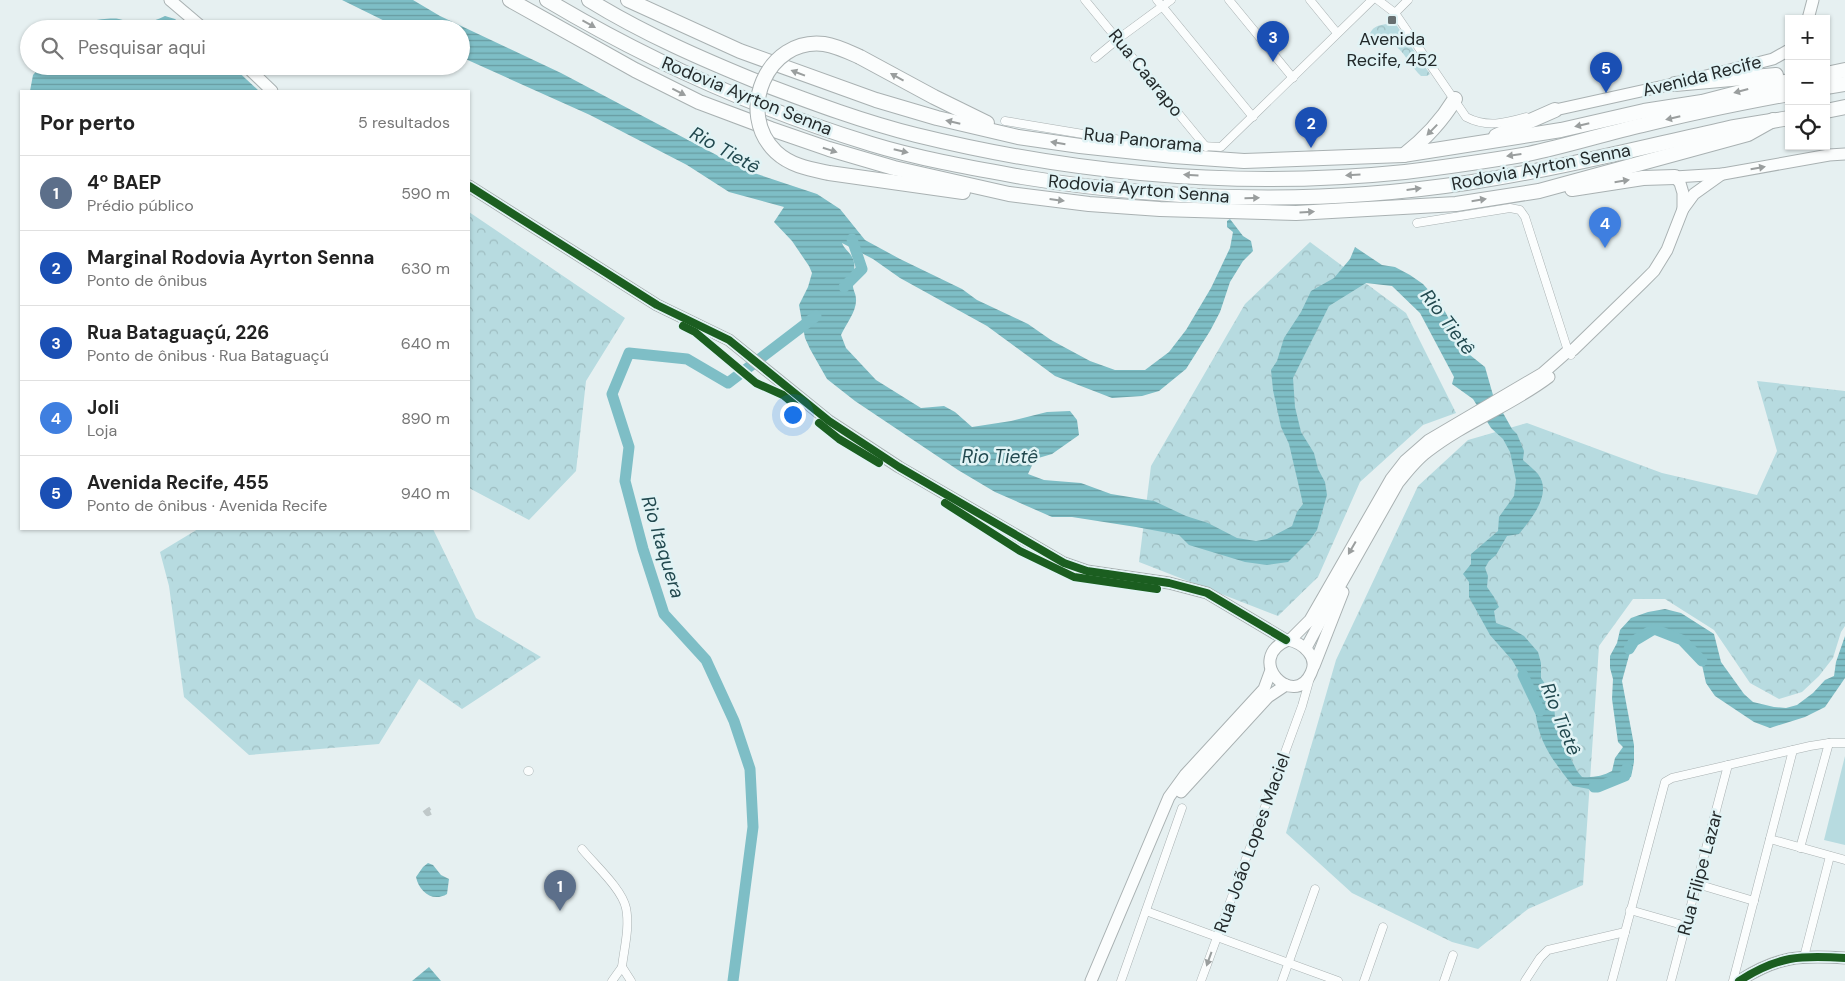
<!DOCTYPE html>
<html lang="pt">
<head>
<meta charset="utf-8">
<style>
  :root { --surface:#fff; --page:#f6f6f6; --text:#222; --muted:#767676; --line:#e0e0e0; --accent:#2563eb }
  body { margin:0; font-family:"DM Sans",sans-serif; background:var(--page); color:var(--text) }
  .controls { position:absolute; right:15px; top:15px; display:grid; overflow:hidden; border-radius:0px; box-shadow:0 1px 4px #0004 }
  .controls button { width:45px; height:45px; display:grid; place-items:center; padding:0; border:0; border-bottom:1px solid var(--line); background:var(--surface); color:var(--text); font:25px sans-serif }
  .you { position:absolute; left:792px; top:414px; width:18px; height:18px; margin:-12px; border:4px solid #fff; border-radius:50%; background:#1a73e8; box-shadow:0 0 0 8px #1a73e833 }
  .badge { display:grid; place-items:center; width:32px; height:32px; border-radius:50%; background:var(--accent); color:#fff; font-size:16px; font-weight:700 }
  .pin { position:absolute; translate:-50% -41px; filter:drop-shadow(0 1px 2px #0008) }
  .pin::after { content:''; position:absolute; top:26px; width:18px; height:15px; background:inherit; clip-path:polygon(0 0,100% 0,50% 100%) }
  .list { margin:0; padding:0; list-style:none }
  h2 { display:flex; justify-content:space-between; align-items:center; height:65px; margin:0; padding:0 20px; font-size:21px }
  h2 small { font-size:16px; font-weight:400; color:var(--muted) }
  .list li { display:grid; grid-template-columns:32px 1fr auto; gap:15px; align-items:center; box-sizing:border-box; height:75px; padding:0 20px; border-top:1px solid var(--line) }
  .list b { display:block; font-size:19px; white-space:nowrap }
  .list p { margin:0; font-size:16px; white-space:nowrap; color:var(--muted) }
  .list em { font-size:16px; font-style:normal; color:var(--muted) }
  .icon { flex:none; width:28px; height:28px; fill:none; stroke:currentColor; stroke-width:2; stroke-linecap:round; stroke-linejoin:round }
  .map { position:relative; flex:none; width:1845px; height:981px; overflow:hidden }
  .search { position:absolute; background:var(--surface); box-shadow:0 1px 4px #0004; left:20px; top:20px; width:450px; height:55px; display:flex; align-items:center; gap:12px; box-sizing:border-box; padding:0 18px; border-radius:28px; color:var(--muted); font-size:19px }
  .panel { position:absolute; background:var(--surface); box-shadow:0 1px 4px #0004; left:20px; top:90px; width:450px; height:440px; border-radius:0px }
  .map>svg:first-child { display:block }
</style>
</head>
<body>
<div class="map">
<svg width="1845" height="981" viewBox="0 0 1845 981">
  <defs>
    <pattern id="forest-crowns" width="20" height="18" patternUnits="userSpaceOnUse" patternTransform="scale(1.25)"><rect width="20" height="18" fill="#b7dbe0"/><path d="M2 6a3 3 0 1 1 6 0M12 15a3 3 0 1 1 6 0" fill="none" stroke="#9dbcc0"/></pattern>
    <pattern id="water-rules" width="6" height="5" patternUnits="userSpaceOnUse" patternTransform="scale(1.25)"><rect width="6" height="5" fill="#7ebec6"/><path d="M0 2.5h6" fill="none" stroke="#679ba1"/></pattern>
  </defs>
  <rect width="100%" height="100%" fill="#e6f0f1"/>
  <g fill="url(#forest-crowns)">
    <path d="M1395 23 1430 74 1427 76H1421C1402 57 1400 35 1368 42 1370 24 1380 25 1395 23Z"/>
    <polygon points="469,212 625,318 586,381 576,471 529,520 469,488"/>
    <polygon points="1310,242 1406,313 1456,413 1423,425 1360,482 1318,577 1278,616 1139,562 1151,466 1245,304"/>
    <polygon points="1757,381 1845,391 1845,626 1841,632 1833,658 1819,676 1802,692 1779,699 1750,683 1714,630 1665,599 1633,599 1599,646 1583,885 1528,909 1478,949 1452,942 1352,893 1286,833 1336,660 1418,486 1468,440 1527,423 1662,473 1757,495 1777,451"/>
    <polygon points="198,529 433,529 476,618 541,657 462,709 419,679 379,744 249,755 184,697 169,586 160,552"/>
  </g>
  <polygon fill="#b7dbe0" points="1845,756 1845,845 1824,840"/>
  <g fill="url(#water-rules)">
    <path d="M342 0H413L440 16 561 73 745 170 817 194 840 209 865 240 900 259 962 289 977 300 1028 324 1051 340 1090 361 1115 370H1145L1169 352 1186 330 1211 288 1230 248 1233 232 1227 227V221L1230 219 1243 236 1251 241 1253 251 1243 261 1230 282 1220 312 1210 331 1186 369 1159 391 1142 396 1112 398 1055 376 987 326 900 278 873 259 842 243C844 249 851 253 853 259 856 266 853 276 853 283 852 289 856 293 856 299 857 311 846 324 841 335L846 348 876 380 921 408 944 406 955 412 972 427 1011 421 1047 412 1070 411 1077 420 1079 435 1052 454 1035 459 1028 474 1044 480 1081 483 1111 494 1154 501 1186 516 1208 523 1237 538 1256 541 1267 539 1292 526 1297 512 1303 504 1289 444 1281 427 1273 390 1271 370 1277 361 1284 338 1301 312 1311 291 1334 278 1350 259 1355 247 1382 265 1395 267 1410 275 1423 284 1440 303 1470 355 1485 367 1493 395 1512 429 1517 434 1524 451 1523 460C1528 465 1534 469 1538 474 1553 494 1531 519 1519 534L1507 536 1496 555 1489 561 1485 568 1488 576 1487 587 1494 597 1499 607 1494 611 1496 623 1510 628 1524 636 1538 652 1541 663V678L1554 697 1555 720 1565 747 1577 771 1582 777C1592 778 1603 776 1612 771L1615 758 1623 747 1618 742 1612 699 1613 679 1610 668V656L1617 643 1620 630 1631 618 1648 612 1665 609 1681 613 1714 634 1721 662 1744 694 1753 702 1774 707 1786 708 1797 705 1813 693 1825 680 1834 676 1836 662 1845 636V678L1825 707 1805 717 1770 728 1754 722 1715 696 1706 683 1702 665 1683 641 1669 630 1657 628 1647 630 1638 639 1630 652 1622 681 1634 745V762L1631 777C1620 777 1610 781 1602 789H1589L1573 786C1546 752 1535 736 1534 692L1528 687 1512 660 1490 635 1469 597V582L1463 574 1471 564V554L1498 531 1499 517 1514 496 1516 480 1510 452 1503 439 1491 428 1473 399 1452 384 1454 377 1420 313 1392 286 1366 283 1329 306 1293 378 1295 407 1301 432 1314 453 1318 469 1325 482 1327 495 1317 530 1310 540 1288 562 1267 565 1245 562 1189 545 1179 535 1136 527 1072 517H1052L995 492 958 470 855 401 827 379 810 349 805 338 799 305 808 287 812 273 809 266 792 241 774 222 784 207 729 192 687 165 590 115 461 57V29H401Z"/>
    <path d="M165 16 175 19 187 29H69C78 22 108 17 119 19 128 21 133 25 142 24 150 23 158 19 165 16Z"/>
    <polygon points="41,66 232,66 259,91 30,91 33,75"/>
    <path d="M428 863 433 865 441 875 449 879 447 894C432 903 419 891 416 877L423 867Z"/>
    <polygon points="429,967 441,981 412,981"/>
  </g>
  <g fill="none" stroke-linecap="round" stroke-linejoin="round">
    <g stroke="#7ebec6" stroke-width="11">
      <polyline points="844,287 862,269 852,239"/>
      <polyline points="1629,649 1634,641 1654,629 1682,640 1702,661"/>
      <polyline points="1523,675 1540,711"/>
      <polyline points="1594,787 1598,787 1625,776 1627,768"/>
      <polyline points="733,981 753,827 750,769 734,721 706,660 664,614 643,549 625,481 629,447 612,394 629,353 687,359 728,383 816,316"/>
    </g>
    <polyline stroke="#bfc8c9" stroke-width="8" stroke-dasharray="8 4" stroke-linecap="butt" points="426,809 428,812 430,811"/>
    <defs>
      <g id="street">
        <polyline points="1085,0 1206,147"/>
        <polyline points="1157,0 1253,117"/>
        <polyline points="1229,0 1293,78"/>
        <polyline points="1310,0 1337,33"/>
        <path d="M1378 0 1395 13 1466 117C1487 128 1505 123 1526 117"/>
        <polyline points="1395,13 1408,0"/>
        <polyline points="1095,58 1118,39 1171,0"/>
        <polyline points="1005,121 1101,137 1143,143 1221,147 1372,0"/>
        <polyline points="1417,223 1510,208 1520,210 1525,217 1568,351 1571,355"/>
        <polyline points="528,771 529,771"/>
        <polyline points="1770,839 1845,860"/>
        <polyline points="1800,848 1829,743"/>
        <path d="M582 849C595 865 622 889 626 908 630 927 624 949 622 967"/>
        <polyline points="1697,884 1754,901"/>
        <polyline points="1630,910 1686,926"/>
        <polyline points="1146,911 1338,981"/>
        <polyline points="1804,957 1830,856"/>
        <polyline points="612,981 622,967 631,981"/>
        <polyline points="1121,981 1182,808"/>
        <polyline points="1201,981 1302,706 1310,678"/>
        <polyline points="1282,981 1315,889"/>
        <polyline points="1364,981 1383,927"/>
        <polyline points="1444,981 1453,955"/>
        <polyline points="1525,981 1540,958 1548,950 1625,932"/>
        <polyline points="1612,981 1665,782 1672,778 1810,746 1829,743 1845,743"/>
        <polyline points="1671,981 1728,765"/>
        <polyline points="1733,981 1793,750"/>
      </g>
      <g id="secondary">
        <polyline points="170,0 204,29"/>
        <polyline points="1808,19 1813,0"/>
        <polyline points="246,66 272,91"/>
        <polyline points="1698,78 1773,59 1789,50"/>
        <polyline points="1555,110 1682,82"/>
        <polyline points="1675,177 1723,174 1829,155 1845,154"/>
        <polyline points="469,186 657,305 729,340 829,421 899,467 1064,563 1087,571 1169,583 1207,593 1286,640"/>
        <polyline points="1683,209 1694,194 1722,174"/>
        <path d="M1288 640C1303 643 1319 657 1311 673 1294 711 1243 659 1288 640Z"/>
        <polyline points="1290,640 1310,620 1391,479 1405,461 1429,440 1543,373 1568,351 1573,350 1643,282 1654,271 1667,250 1683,209 1683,193 1680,183 1675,177"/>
        <path d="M1306 648 1333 598 1398 483C1407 472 1416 460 1427 452 1465 422 1511 406 1549 377"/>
        <polyline points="1314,666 1343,592"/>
        <polyline points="1181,792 1268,697 1286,685"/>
        <polyline points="1091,981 1169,797 1185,775 1264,689 1271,670"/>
        <path d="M1739 981C1778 956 1800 955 1845 958"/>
      </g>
      <g id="highway">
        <polyline points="510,0 635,70 699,102 771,129 829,149 894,168 1009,194 1089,204 1160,209 1296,213 1456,204 1539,191 1748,134 1773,120"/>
        <path d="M547 0C649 61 757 109 871 144 920 159 972 168 1022 177 1169 201 1319 205 1466 183 1553 170 1639 148 1725 129 1746 124 1768 122 1789 118"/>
        <path d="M589 0C644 34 704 60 763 84 813 103 864 122 916 135 1075 174 1242 189 1405 172 1445 167 1488 161 1528 154 1566 146 1604 134 1643 125 1691 113 1740 103 1789 94"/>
        <polyline points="628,0 740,51 876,100 937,118 1018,137 1080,146 1173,156 1244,161 1403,155 1561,130 1644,111 1702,102 1760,87 1789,81"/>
        <polyline points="860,57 934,97 987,123"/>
        <polyline points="1826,74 1845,70"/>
        <polyline points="1675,84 1776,75"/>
        <polyline points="1826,87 1845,84"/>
        <polyline points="1826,111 1845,107"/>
        <polyline points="1496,136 1555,110"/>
        <path d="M1404 155C1425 139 1441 122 1455 99"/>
        <polyline points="829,173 963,192"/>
        <polyline points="1572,189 1643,178 1675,177"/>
      </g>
    </defs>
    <use href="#street" stroke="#a9b1b2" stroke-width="9"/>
    <use href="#secondary" stroke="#a9b1b2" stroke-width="13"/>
    <use href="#highway" stroke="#a9b1b2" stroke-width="16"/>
    <use href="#street" stroke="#fbfdfd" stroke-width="8"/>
    <use href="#secondary" stroke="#fbfdfd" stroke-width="11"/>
    <use href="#highway" stroke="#fbfdfd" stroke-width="14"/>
    <defs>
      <path id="highway-bridge" d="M829 173C810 169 791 166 776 152 735 113 767 37 824 44 837 46 849 52 860 57"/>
    </defs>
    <use href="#highway-bridge" stroke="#a9b1b2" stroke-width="16" stroke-linecap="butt"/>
    <use href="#highway-bridge" stroke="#fbfdfd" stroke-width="14"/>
    <defs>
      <g id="cycleway">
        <polyline points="469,186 657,305 729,340 829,421 899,467 1064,563 1087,571 1169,583 1207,593 1286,640"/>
        <polyline points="683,326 695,332 756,383 783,395 795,405"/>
        <polyline points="819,423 839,439 879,463"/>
        <polyline points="945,503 1020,551 1074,577 1157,589"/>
        <path d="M1739 981C1778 956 1800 955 1845 958"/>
      </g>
    </defs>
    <use href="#cycleway" stroke="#e1f3f5" stroke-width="11"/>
    <use href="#cycleway" stroke="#1b5e20" stroke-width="8"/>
  </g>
  <defs><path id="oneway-solid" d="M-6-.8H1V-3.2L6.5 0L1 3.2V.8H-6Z" transform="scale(1.25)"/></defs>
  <g fill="#9a9e9e">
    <use href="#oneway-solid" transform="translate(589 24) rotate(29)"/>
    <use href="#oneway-solid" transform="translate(798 73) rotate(-159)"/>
    <use href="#oneway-solid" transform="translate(897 77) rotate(-151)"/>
    <use href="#oneway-solid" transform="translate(1741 91) rotate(165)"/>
    <use href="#oneway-solid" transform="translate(679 92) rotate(27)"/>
    <use href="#oneway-solid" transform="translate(1673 118) rotate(167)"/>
    <use href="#oneway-solid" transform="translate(953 122) rotate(-167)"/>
    <use href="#oneway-solid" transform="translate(1582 125) rotate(167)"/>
    <use href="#oneway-solid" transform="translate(1432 130) rotate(134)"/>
    <use href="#oneway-solid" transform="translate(1058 143) rotate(-171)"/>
    <use href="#oneway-solid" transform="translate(830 150) rotate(17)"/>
    <use href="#oneway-solid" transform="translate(901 151) rotate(13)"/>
    <use href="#oneway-solid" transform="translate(1514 155) rotate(172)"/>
    <use href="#oneway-solid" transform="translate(1758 168) rotate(-10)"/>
    <use href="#oneway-solid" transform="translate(1191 175) rotate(-177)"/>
    <use href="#oneway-solid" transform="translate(1353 175) rotate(176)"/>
    <use href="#oneway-solid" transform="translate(1622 181) rotate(-9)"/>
    <use href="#oneway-solid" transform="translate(1414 189) rotate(-7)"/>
    <use href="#oneway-solid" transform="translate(1252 198) rotate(-1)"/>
    <use href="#oneway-solid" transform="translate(1057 200) rotate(7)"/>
    <use href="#oneway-solid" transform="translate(1479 200) rotate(-9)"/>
    <use href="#oneway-solid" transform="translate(1307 212) rotate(-3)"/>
    <use href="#oneway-solid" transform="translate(1352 548) rotate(120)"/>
    <use href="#oneway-solid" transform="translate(1209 959) rotate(110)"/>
  </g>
  <rect fill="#676f70" stroke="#e1f3f5" stroke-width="2" x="1387" y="15" width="10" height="10" rx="2.5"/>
  <g text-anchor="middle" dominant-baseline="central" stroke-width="5" stroke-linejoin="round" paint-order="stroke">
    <g font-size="18" fill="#232a2b" stroke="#e1f3f5">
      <text x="1392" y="39">Avenida<tspan x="1392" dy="21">Recife, 452</tspan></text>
    </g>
    <g font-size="18" fill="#232a2b" stroke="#e1f3f5">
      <text transform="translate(1146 73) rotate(51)">Rua Caarapo</text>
      <text transform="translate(1702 76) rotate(-14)">Avenida Recife</text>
      <text transform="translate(747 96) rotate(22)">Rodovia Ayrton Senna</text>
      <text transform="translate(1143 140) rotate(6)">Rua Panorama</text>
      <text transform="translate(1541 167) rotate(-11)">Rodovia Ayrton Senna</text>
      <text transform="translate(1139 189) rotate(5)">Rodovia Ayrton Senna</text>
      <text transform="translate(1252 843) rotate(-70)">Rua João Lopes Maciel</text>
      <text transform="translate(1700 873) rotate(-75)">Rua Filipe Lazar</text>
    </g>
    <g font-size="19" font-style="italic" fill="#22494f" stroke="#e1f3f5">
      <text transform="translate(725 150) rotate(29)">Rio Tietê</text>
      <text transform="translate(1448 322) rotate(53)">Rio Tietê</text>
      <text x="1000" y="456">Rio Tietê</text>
      <text transform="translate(663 547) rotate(73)">Rio Itaquera</text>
      <text transform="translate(1561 719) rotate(68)">Rio Tietê</text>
    </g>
  </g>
</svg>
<div class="controls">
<button>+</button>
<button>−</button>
<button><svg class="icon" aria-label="locate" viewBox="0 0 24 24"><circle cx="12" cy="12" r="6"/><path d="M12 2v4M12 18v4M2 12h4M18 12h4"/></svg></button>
</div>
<div class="you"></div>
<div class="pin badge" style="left:560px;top:911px;background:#5c6f8a">1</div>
<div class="pin badge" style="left:1311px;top:148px;background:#1a4fb4">2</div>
<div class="pin badge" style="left:1273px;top:62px;background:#1a4fb4">3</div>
<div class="pin badge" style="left:1605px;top:248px;background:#3f7fe0">4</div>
<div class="pin badge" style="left:1606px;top:93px;background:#1a4fb4">5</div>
<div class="search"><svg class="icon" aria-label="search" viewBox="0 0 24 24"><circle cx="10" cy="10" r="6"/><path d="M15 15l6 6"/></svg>Pesquisar aqui</div>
<section class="panel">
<h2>Por perto<small>5 resultados</small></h2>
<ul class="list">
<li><span class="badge" style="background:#5c6f8a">1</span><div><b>4º BAEP</b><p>Prédio público</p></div><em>590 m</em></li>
<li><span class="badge" style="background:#1a4fb4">2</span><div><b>Marginal Rodovia Ayrton Senna</b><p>Ponto de ônibus</p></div><em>630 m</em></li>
<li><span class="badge" style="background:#1a4fb4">3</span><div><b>Rua Bataguaçú, 226</b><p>Ponto de ônibus · Rua Bataguaçú</p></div><em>640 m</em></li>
<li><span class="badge" style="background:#3f7fe0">4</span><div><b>Joli</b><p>Loja</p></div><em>890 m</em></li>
<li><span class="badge" style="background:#1a4fb4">5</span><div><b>Avenida Recife, 455</b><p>Ponto de ônibus · Avenida Recife</p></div><em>940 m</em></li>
</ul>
</section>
</div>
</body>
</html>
